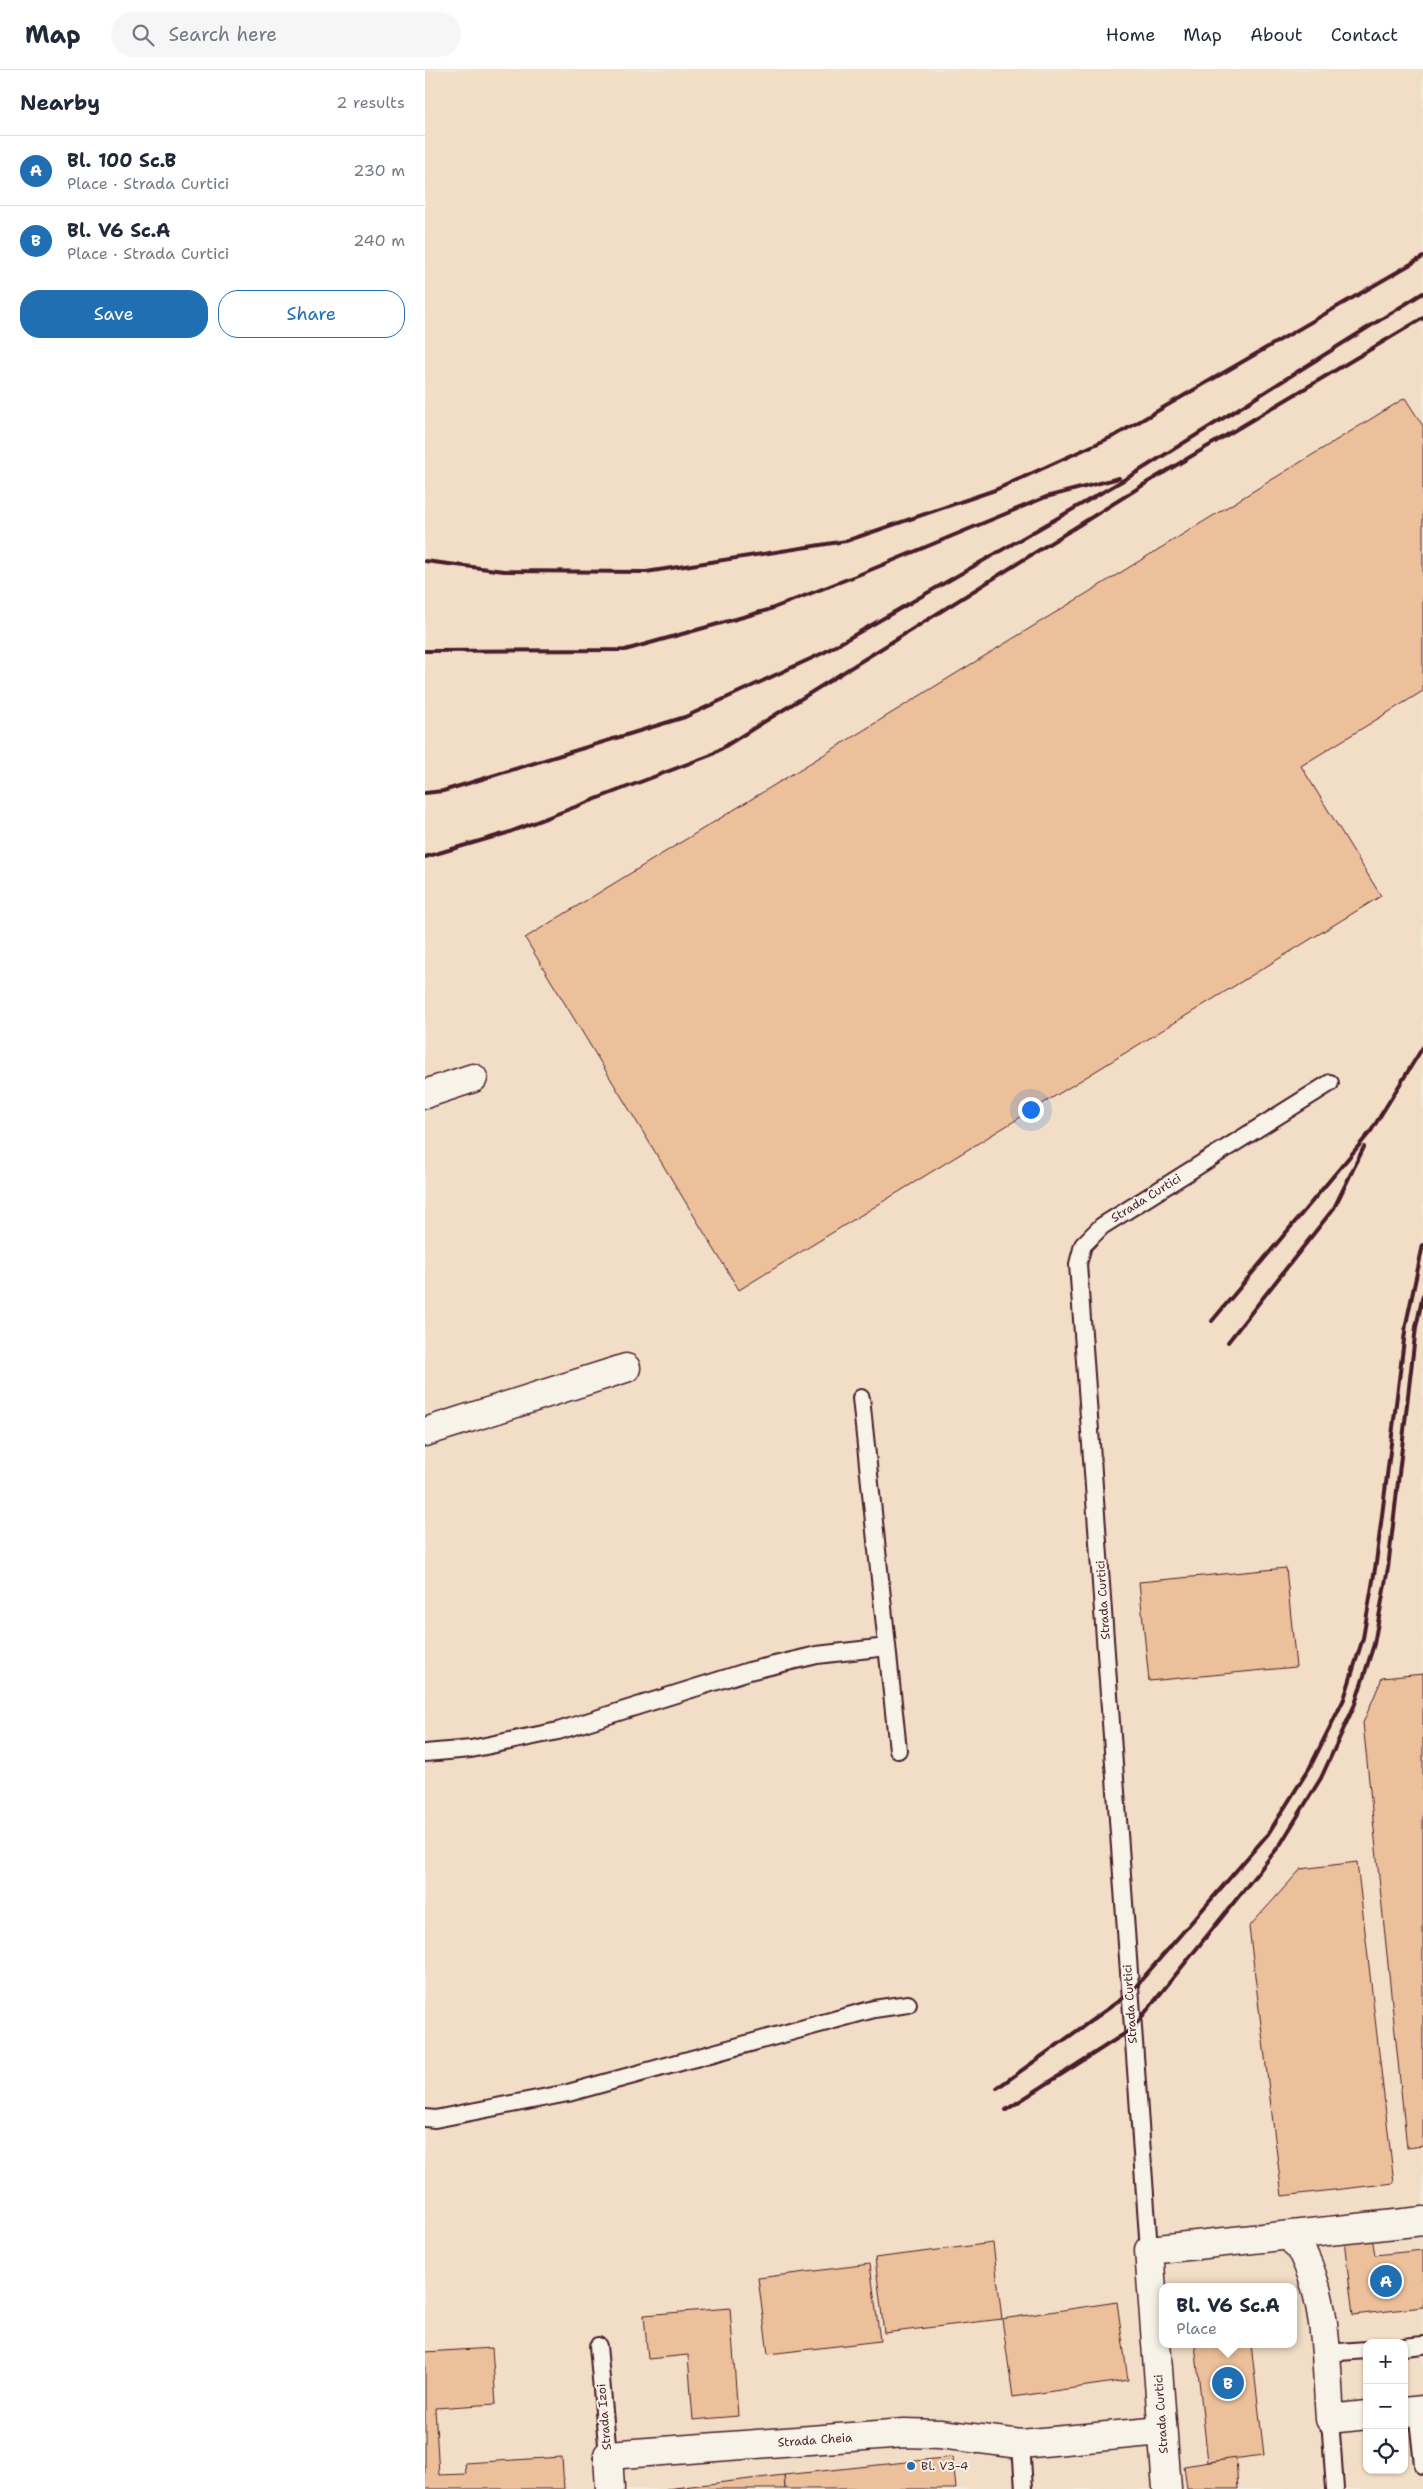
<!DOCTYPE html>
<html lang="en">
<head>
<meta charset="utf-8">
<style>
  :root { --surface:#fff; --page:#f6f6f7; --text:#1f2937; --muted:#747a83; --line:#e0e1e3; --accent:#1f6fb2 }
  body { margin:0; font-family:"Shantell Sans",sans-serif; background:var(--page); color:var(--text) }
  .controls { position:absolute; right:15px; bottom:15px; display:grid; overflow:hidden; border-radius:10px; box-shadow:0 1px 4px #0004 }
  .controls button { width:45px; height:45px; display:grid; place-items:center; padding:0; border:0; border-bottom:1px solid var(--line); background:var(--surface); color:var(--text); font:25px sans-serif }
  .you { position:absolute; left:605px; top:1039px; width:18px; height:18px; margin:-12px; border:4px solid #fff; border-radius:50%; background:#1a73e8; box-shadow:0 0 0 8px #1a73e833 }
  .badge { display:grid; place-items:center; width:32px; height:32px; border-radius:50%; background:var(--accent); color:#fff; font-size:16px; font-weight:700 }
  .pin { position:absolute; translate:-50% -50%; border:2px solid #fff; box-shadow:0 1px 5px #0006 }
  .popup { position:absolute; left:734px; top:2213px; width:138px; height:65px; box-sizing:border-box; display:grid; place-content:center; border-radius:10px; background:var(--surface); filter:drop-shadow(0 1px 4px #0005); font-size:16px; white-space:nowrap; color:var(--muted) }
  .popup b { font-size:19px; color:var(--text) }
  .popup::after { content:''; position:absolute; left:50%; top:100%; margin-left:-10px; border:10px solid transparent; border-top-color:var(--surface) }
  .list { margin:0; padding:0; list-style:none }
  h2 { display:flex; justify-content:space-between; align-items:center; height:65px; margin:0; padding:0 20px; font-size:21px }
  h2 small { font-size:16px; font-weight:400; color:var(--muted) }
  .list li { display:grid; grid-template-columns:32px 1fr auto; gap:15px; align-items:center; box-sizing:border-box; height:70px; padding:0 20px; border-top:1px solid var(--line) }
  .list b { display:block; font-size:19px; white-space:nowrap }
  .list p { margin:0; font-size:16px; white-space:nowrap; color:var(--muted) }
  .list em { font-size:16px; font-style:normal; color:var(--muted) }
  .actions { display:flex; gap:10px; padding:15px 20px }
  .actions a { flex:1; padding:11px 0; border:1px solid var(--accent); border-radius:20px; text-align:center; font-size:18px; color:var(--accent) }
  .actions .main { background:var(--accent); color:#fff }
  .icon { flex:none; width:28px; height:28px; fill:none; stroke:currentColor; stroke-width:2; stroke-linecap:round; stroke-linejoin:round }
  .map { position:relative; flex:none; width:998px; height:2419px; overflow:hidden }
  header { display:flex; align-items:center; gap:30px; box-sizing:border-box; height:70px; padding:0 25px; background:var(--surface); border-bottom:1px solid var(--line) }
  header strong { font-size:24px }
  nav { display:flex; gap:28px; margin-inline-start:auto; font-size:18px }
  .search { width:350px; height:45px; background:var(--page); display:flex; align-items:center; gap:12px; box-sizing:border-box; padding:0 18px; border-radius:28px; color:var(--muted); font-size:19px }
  main { display:flex }
  aside { flex:1; background:var(--surface) }
  .map>svg:first-child { display:block }
</style>
</head>
<body>
<header>
<strong>Map</strong>
<div class="search"><svg class="icon" aria-label="search" viewBox="0 0 24 24"><circle cx="10" cy="10" r="6"/><path d="M15 15l6 6"/></svg>Search here</div>
<nav><a>Home</a><a>Map</a><a>About</a><a>Contact</a></nav>
</header>
<main>
<aside>
<h2>Nearby<small>2 results</small></h2>
<ul class="list">
<li><span class="badge">A</span><div><b>Bl. 100 Sc.B</b><p>Place · Strada Curtici</p></div><em>230 m</em></li>
<li><span class="badge">B</span><div><b>Bl. V6 Sc.A</b><p>Place · Strada Curtici</p></div><em>240 m</em></li>
</ul>
<div class="actions"><a class="main">Save</a><a>Share</a></div>
</aside>
<div class="map">
<svg width="998" height="2419" viewBox="0 0 998 2419">
  <rect width="100%" height="100%" fill="#f5e9d9"/>
  <filter id="ink" filterUnits="userSpaceOnUse"><feTurbulence type="fractalNoise" baseFrequency=".02" numOctaves="2"/><feDisplacementMap in="SourceGraphic" scale="10" xChannelSelector="R" yChannelSelector="G"/><feConvolveMatrix kernelMatrix="1 2 1 2 8 2 1 2 1" color-interpolation-filters="sRGB"/></filter>
  <g filter="url(#ink)">
    <path fill="#f2ddc6" fill-rule="evenodd" d="M0 0H998V2419H0ZM738 2217H868V2274H738ZM942 2273H979V2400H942Z"/>
    <g fill="#ecc09b" stroke="#4a1f2b">
      <polygon points="980,328 998,356 998,621 876,696 956,826 314,1220 100,868"/>
      <polygon points="861,1498 871,1597 724,1611 714,1512"/>
      <polygon points="998,1604 998,2076 982,2078 938,1653 957,1608"/>
      <polygon points="932,1792 969,2113 857,2126 824,1857 876,1799"/>
      <polygon points="947,2167 950,2185 998,2180 998,2237 928,2245 919,2170"/>
      <polygon points="568,2173 577,2249 459,2263 450,2188"/>
      <polygon points="445,2194 455,2271 343,2284 333,2208"/>
      <polygon points="692,2232 703,2310 588,2327 577,2249"/>
      <polygon points="305,2238 313,2346 268,2350 263,2285 223,2289 219,2245"/>
      <polygon points="770,2274 826,2274 839,2385 783,2392"/>
      <polygon points="67,2278 71,2334 10,2338 14,2405 41,2404 40,2393 137,2387 139,2419 0,2419 0,2282"/>
      <polygon points="528,2387 531,2419 360,2419 359,2405"/>
      <polygon points="811,2388 813,2419 762,2419 759,2396"/>
      <polygon points="359,2405 360,2419 241,2419"/>
    </g>
    <g fill="none" stroke-linecap="round" stroke-linejoin="round">
      <defs>
        <g id="lane">
          <polyline points="436,1328 473,1680"/>
          <polyline points="0,1683 46,1679 133,1661 324,1601 392,1585 462,1577"/>
          <polyline points="0,2048 10,2049 143,2023 449,1939 483,1934"/>
          <polyline points="724,2180 653,1194 658,1175 677,1156 905,1013"/>
          <polyline points="173,2276 183,2385"/>
          <polyline points="979,2277 998,2275"/>
          <polyline points="900,2283 942,2280"/>
          <polyline points="992,2340 998,2395"/>
          <polyline points="905,2349 910,2419"/>
          <polyline points="596,2374 599,2419"/>
        </g>
        <g id="street">
          <polyline points="0,1024 48,1008"/>
          <polyline points="0,1362 201,1298"/>
          <path d="M865 2166C870 2173 877 2180 880 2188 903 2237 901 2296 905 2349L942 2345"/>
          <polyline points="979,2342 998,2340"/>
          <polyline points="185,2419 183,2385 480,2363 515,2364 596,2374 737,2361"/>
          <polyline points="742,2419 724,2180 998,2151"/>
        </g>
      </defs>
      <use href="#lane" stroke="#4a1f2b" stroke-width="20"/>
      <use href="#street" stroke="#4a1f2b" stroke-width="31"/>
      <use href="#lane" stroke="#f7f3e8" stroke-width="16"/>
      <use href="#street" stroke="#f7f3e8" stroke-width="28"/>
      <g stroke="#4a1f2b" stroke-width="4">
        <polyline points="0,491 79,501 221,502 421,471 570,420 691,365 998,187"/>
        <polyline points="0,581 200,580 343,540 438,503 621,427 694,408"/>
        <polyline points="0,723 18,721 260,647 398,583 709,404 998,223"/>
        <polyline points="0,787 82,763 286,685 723,412 998,248"/>
        <polyline points="787,1251 946,1061 998,977"/>
        <polyline points="803,1272 909,1138 939,1077"/>
        <polyline points="572,2018 705,1923 843,1764 885,1697 919,1629 938,1568 951,1493 981,1254 998,1175"/>
        <polyline points="581,2040 707,1959 855,1775 896,1708 930,1634 949,1574 963,1498 991,1257 998,1225"/>
      </g>
    </g>
  </g>
  <circle fill="#1f6fb2" stroke="#f7f3e8" stroke-width="2" cx="486" cy="2396" r="5"/>
  <g text-anchor="middle" dominant-baseline="central" stroke-width="4" stroke-linejoin="round" paint-order="stroke">
    <g font-size="12" fill="#4a1f2b" stroke="#f7f3e8">
      <text transform="translate(721 1128) rotate(-32)">Strada Curtici</text>
      <text transform="translate(678 1530) rotate(-94)">Strada Curtici</text>
      <text transform="translate(705 1934) rotate(-94)">Strada Curtici</text>
      <text transform="translate(736 2344) rotate(-94)">Strada Curtici</text>
      <text transform="translate(179 2347) rotate(-95)">Strada Izoi</text>
      <text transform="translate(390 2370) rotate(-4)">Strada Cheia</text>
    </g>
    <g font-size="12" fill="#4a1f2b" stroke="#f7f3e8" text-anchor="start">
      <text x="496" y="2396">Bl. V3-4</text>
    </g>
  </g>
</svg>
<div class="controls">
<button>+</button>
<button>−</button>
<button><svg class="icon" aria-label="locate" viewBox="0 0 24 24"><circle cx="12" cy="12" r="6"/><path d="M12 2v4M12 18v4M2 12h4M18 12h4"/></svg></button>
</div>
<div class="you"></div>
<div class="pin badge" style="left:961px;top:2211px">A</div>
<div class="pin badge" style="left:803px;top:2313px">B</div>
<div class="popup"><b>Bl. V6 Sc.A</b>Place</div>
</div>
</main>
</body>
</html>
